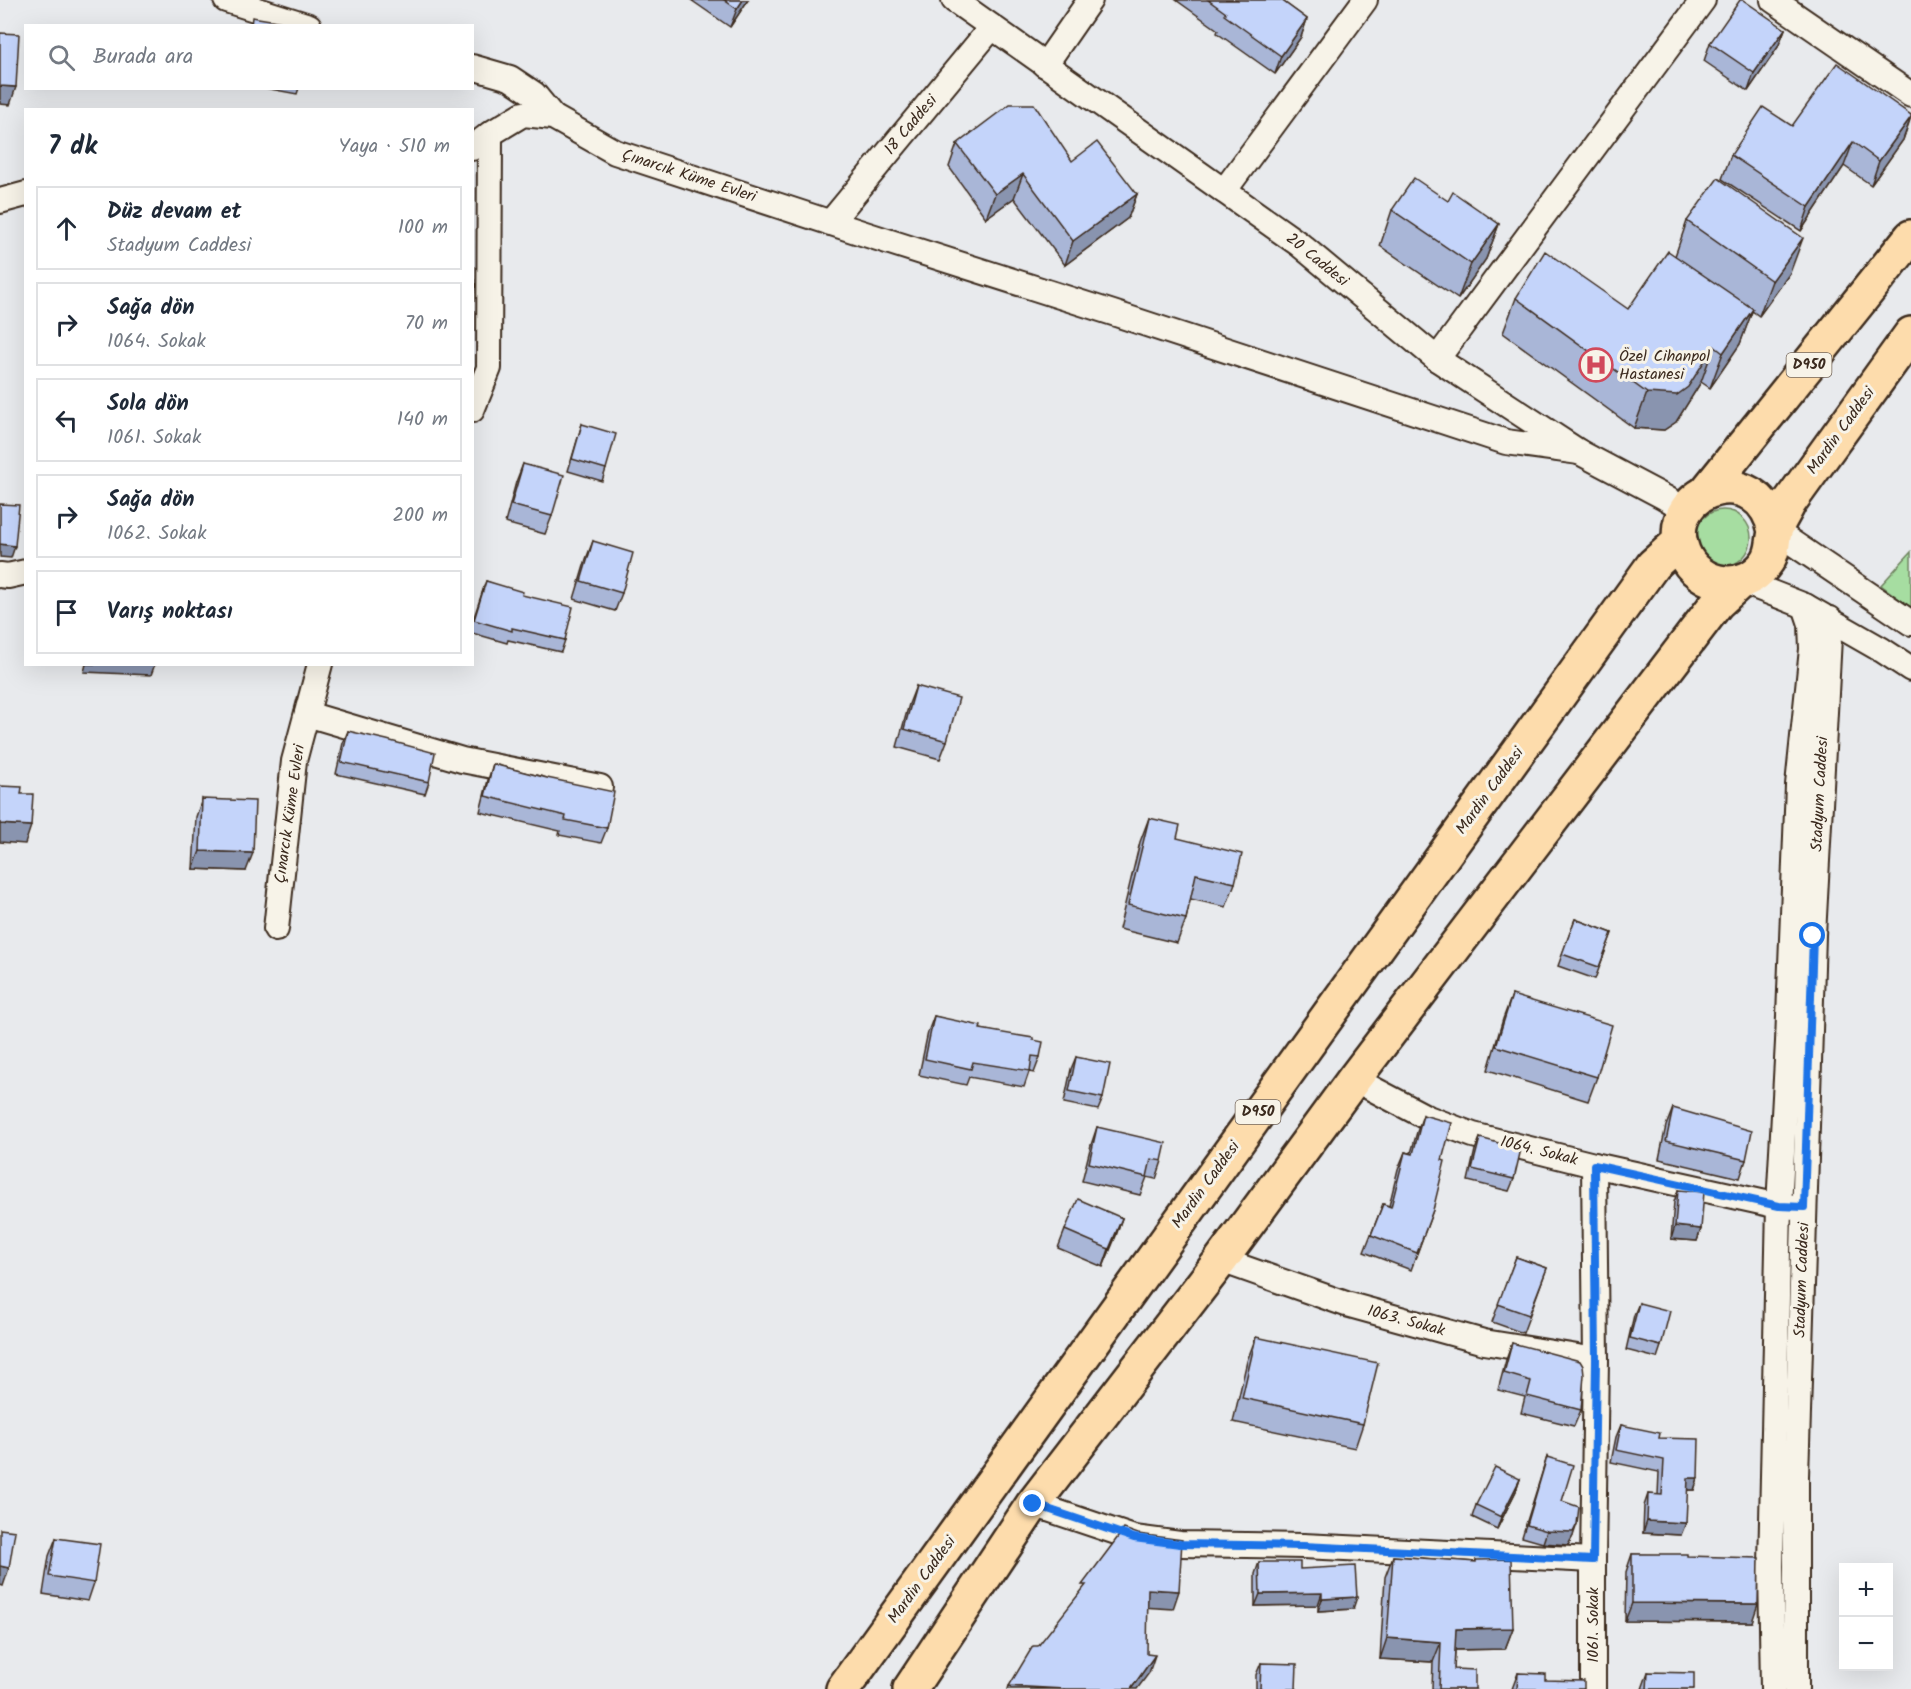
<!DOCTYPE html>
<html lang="tr">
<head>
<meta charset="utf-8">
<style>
  :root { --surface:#fff; --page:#f2f2f3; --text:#1f2937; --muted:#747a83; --line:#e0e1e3 }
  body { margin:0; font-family:Kalam,sans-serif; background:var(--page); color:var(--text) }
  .controls { position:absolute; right:18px; bottom:18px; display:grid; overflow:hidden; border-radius:0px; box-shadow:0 6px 24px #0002 }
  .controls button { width:54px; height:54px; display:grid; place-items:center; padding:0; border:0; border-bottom:2px solid var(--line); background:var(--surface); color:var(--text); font:30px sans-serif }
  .stop { position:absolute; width:18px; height:18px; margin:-14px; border:4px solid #1a73e8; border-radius:50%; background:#fff }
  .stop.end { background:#1a73e8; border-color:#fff; box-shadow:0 2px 6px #0008 }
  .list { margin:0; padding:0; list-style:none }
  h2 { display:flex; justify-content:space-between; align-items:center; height:78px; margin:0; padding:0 24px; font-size:26px }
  h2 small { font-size:20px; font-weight:400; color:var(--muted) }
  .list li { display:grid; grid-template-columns:39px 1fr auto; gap:18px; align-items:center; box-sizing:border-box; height:84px; margin:0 12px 12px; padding:0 12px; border:2px solid var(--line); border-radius:0px }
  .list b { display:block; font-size:22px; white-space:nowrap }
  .list p { margin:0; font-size:20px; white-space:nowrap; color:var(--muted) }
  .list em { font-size:20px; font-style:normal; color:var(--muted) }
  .icon { flex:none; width:33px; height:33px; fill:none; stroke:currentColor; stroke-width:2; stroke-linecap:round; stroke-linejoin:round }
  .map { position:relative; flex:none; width:1911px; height:1689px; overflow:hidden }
  .search { position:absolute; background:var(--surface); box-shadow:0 6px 24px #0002; left:24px; top:24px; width:450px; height:66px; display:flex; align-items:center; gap:15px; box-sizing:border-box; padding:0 21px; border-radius:0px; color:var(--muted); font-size:22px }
  .panel { position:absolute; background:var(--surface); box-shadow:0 6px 24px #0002; left:24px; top:108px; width:450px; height:558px; border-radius:0px }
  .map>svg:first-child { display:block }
</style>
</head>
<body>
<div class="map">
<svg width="1911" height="1689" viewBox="0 0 1911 1689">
  <rect width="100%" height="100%" fill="#e8eaed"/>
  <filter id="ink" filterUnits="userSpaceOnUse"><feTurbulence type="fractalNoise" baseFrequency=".0167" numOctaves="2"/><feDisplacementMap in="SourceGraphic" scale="12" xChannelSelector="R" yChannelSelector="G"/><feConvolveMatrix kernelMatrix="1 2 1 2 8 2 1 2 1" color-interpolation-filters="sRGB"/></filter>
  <g filter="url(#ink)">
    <g fill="#a6dda1" stroke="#708460" stroke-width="1.5">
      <circle cx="1723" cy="538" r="28"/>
      <polygon points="1911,552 1911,608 1881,585"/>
    </g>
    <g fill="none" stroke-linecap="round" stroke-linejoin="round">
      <defs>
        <g id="minor">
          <polyline points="226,0 309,26"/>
          <polyline points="954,0 1299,244 1437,359 1579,452 1664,497 1686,510"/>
          <polyline points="1773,0 1911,95"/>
          <polyline points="1045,65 1090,0"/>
          <polyline points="472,67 510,78 534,94 553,117"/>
          <polyline points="472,148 490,134 523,114 553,117 615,152 865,234 1113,313 1506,442 1579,452"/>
          <polyline points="1224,191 1365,0"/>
          <polyline points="0,201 26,194"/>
          <polyline points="830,223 992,27"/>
          <polyline points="1437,359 1703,0"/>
          <polyline points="472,410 489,368 490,134"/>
          <polyline points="1775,531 1911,623"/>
          <polyline points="0,575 8,576 26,572"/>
          <polyline points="1741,581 1805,606 1882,650 1911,669"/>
          <polyline points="307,714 462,760 600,787"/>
          <polyline points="276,929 294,761 320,664"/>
          <polyline points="1354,1079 1428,1118 1473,1135 1594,1165 1779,1206 1796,1207"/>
          <polyline points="1221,1260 1346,1304 1484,1342 1596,1360"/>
          <polyline points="1033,1504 1134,1538 1180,1544 1303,1546 1593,1560"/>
          <polyline points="1593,1689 1593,1560 1596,1360 1594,1165"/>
          <polyline points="1773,1689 1771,1566 1779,1206 1788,1042 1798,785 1812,649 1811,624 1805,606"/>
          <polyline points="1796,1689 1796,1476 1813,935 1830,619"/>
        </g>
        <g id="highway">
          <polyline points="1706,492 1911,237"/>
          <path d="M1775 531C1759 458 1666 488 1681 545 1691 585 1742 597 1766 563 1774 553 1772 543 1775 532 1777 523 1785 512 1789 503L1911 334"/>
          <polyline points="843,1689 1653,565 1680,541"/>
          <polyline points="910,1689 1033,1504 1221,1260 1354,1079 1717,603 1741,581"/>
        </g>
      </defs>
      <use href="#minor" stroke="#3b2a1e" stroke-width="28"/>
      <use href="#highway" stroke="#3b2a1e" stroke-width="38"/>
      <use href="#minor" stroke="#f7f3e8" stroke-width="24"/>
      <use href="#highway" stroke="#fddcac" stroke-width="33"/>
    </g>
    <g fill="#a9b6d7" stroke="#3b2a1e" stroke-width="1.5">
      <polygon points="691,0 748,0 730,27"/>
      <polygon points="1176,0 1281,0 1307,19 1301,37 1275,74 1217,33 1218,30"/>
      <polygon points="1785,29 1778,47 1748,91 1704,61 1710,43"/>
      <polygon points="265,88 299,88 297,94"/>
      <polygon points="1911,115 1903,140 1871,185 1844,166 1801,231 1722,179 1731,155 1792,126"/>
      <polygon points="957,144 1072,161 1137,194 1128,218 1065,265 1014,198 986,218 949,167"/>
      <polygon points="1448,201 1499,224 1486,259 1458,299 1380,246 1392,210"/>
      <polygon points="1687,221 1790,273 1759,316 1752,311 1740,344 1710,388 1701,382 1676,422 1664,430 1634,428 1503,333 1516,298 1628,309 1675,256"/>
      <polygon points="582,424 606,469 602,481 568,471"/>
      <polygon points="523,464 552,516 545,534 505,523 516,482"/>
      <polygon points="593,541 622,593 615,611 574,599 586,559"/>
      <polygon points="486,581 522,595 565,640 561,652 508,640 507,643 472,633 472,623"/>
      <polygon points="916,686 947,741 940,759 897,747 909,704"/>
      <polygon points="348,731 429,782 425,794 336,774 343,743"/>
      <polygon points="493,764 547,778 607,828 601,843 559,835 560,831 480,812 488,780"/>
      <polygon points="202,799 246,871 193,869 196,817"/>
      <polygon points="1149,818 1235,883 1226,907 1190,899 1186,919 1177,943 1119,929 1140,842"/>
      <polygon points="1575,919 1612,933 1595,979 1558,966"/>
      <polygon points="1512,995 1597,1077 1588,1101 1488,1070 1503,1019"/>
      <polygon points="934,1016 980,1029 1033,1040 1040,1057 1034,1073 1029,1072 1024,1087 969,1077 966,1085 919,1075 928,1032"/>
      <polygon points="1076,1057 1103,1098 1098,1110 1064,1103 1071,1069"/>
      <polygon points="1673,1108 1746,1160 1740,1178 1659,1159 1666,1126"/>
      <polygon points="1423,1115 1442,1160 1433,1210 1411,1270 1364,1252 1383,1204 1389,1206 1398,1169 1405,1152 1411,1153 1417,1132"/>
      <polygon points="1097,1127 1162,1161 1156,1179 1147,1177 1140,1195 1082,1181 1091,1145"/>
      <polygon points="1480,1138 1514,1179 1509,1191 1468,1181 1475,1150"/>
      <polygon points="1678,1190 1701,1229 1697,1241 1671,1239 1674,1202"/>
      <polygon points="1122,1218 1103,1267 1058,1248 1065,1230"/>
      <polygon points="1516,1257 1547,1268 1523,1333 1492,1322"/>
      <polygon points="1639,1303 1661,1346 1657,1358 1626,1350 1634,1315"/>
      <polygon points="1256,1337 1363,1424 1355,1448 1233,1422 1247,1361"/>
      <polygon points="1512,1343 1581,1410 1574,1426 1521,1413 1525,1397 1498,1390 1506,1360"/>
      <polygon points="1621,1425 1659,1438 1698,1478 1694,1490 1687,1490 1681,1535 1643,1533 1644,1506 1648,1494 1658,1495 1659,1472 1611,1462 1616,1437"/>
      <polygon points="1547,1457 1573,1536 1568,1545 1543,1543 1522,1537"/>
      <polygon points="1520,1479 1516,1491 1497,1529 1472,1517 1476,1505"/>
      <polygon points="56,1538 94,1583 88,1601 43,1594 49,1556"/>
      <polygon points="1632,1554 1687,1556 1752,1622 1625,1621 1626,1572"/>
      <polygon points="1393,1556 1475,1562 1476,1560 1513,1628 1505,1649 1455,1650 1454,1669 1475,1689 1432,1689 1433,1662 1380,1659 1385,1577"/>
      <polygon points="1259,1562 1300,1569 1353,1609 1318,1611 1318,1605 1255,1606 1255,1574"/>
      <polygon points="1261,1663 1296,1689 1256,1689 1256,1675"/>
      <polygon points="1648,1672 1694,1689 1642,1689"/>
      <polygon points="1518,1673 1545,1680 1584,1689 1512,1689"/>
    </g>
    <g fill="#8994af" stroke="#3b2a1e" stroke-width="1.5">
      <polygon points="743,0 748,0 730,27 737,9"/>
      <polygon points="1307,19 1301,37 1275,74 1281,56"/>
      <polygon points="1785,29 1778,47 1748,91 1754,73"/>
      <polygon points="0,86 16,87 10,105 0,104"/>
      <polygon points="1911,117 1903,140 1871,185 1879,161"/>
      <polygon points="1853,142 1844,166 1801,231 1809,207"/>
      <polygon points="1023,174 1014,198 986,218 995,194"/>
      <polygon points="1137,194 1128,218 1065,265 1073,241"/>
      <polygon points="1499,224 1486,259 1458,299 1471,264"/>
      <polygon points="1803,238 1790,273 1759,316 1772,281"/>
      <polygon points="1753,309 1740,344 1710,388 1723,353"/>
      <polygon points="1714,346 1701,382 1676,422 1664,430 1634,428 1647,393"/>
      <polygon points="0,544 15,546 11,558 0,557"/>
      <polygon points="86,664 155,664 151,675 84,672"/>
      <polygon points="0,824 31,826 25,844 0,842"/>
      <polygon points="200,851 253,853 246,871 193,869"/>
      <polygon points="1122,1218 1116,1236 1103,1267 1109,1249"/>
      <polygon points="1675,1226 1701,1229 1697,1241 1671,1239"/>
      <polygon points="1688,1478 1698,1478 1694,1490 1683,1490"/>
      <polygon points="1520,1479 1516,1491 1497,1529 1501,1517"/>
      <polygon points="1647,1521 1686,1523 1681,1535 1643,1533"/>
      <polygon points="1577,1524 1573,1536 1568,1545 1543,1543 1547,1531"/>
      <polygon points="0,1566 9,1568 3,1586 0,1585"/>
      <polygon points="1148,1589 1179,1591 1173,1609 1142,1607"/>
      <polygon points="1322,1593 1318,1605 1255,1606 1260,1594"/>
      <polygon points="1357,1597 1353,1609 1318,1611 1322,1599"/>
      <polygon points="1632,1603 1758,1604 1752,1622 1625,1621"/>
      <polygon points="1513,1628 1505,1649 1449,1650 1456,1629"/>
      <polygon points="1387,1638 1441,1642 1433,1662 1380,1659"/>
      <polygon points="1155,1655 1149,1673 1137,1689 1131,1689"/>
      <polygon points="1009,1686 1065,1689 1008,1689"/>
    </g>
    <g fill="#c4d4fa" stroke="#3b2a1e" stroke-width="1.5">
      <polygon points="724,0 743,0 737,9"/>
      <polygon points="1208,0 1281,0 1307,19 1281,56 1224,15 1226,13"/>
      <polygon points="1740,0 1743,0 1785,29 1754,73 1710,43"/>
      <polygon points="252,17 307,26 251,26"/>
      <polygon points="0,33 19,34 16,87 0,86"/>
      <polygon points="1837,63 1911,115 1911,117 1879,161 1853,142 1809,207 1731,155 1763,107 1792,126"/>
      <polygon points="1010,104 1034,104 1072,161 1097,142 1137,194 1073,241 1023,174 995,194 957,144"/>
      <polygon points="1414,178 1448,201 1453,192 1499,224 1471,264 1392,210"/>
      <polygon points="1718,178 1803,238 1772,281 1687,221"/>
      <polygon points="1545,251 1628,309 1668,251 1753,309 1723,353 1714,346 1688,387 1677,395 1647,393 1516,298"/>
      <polygon points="582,424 616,434 606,469 572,459"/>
      <polygon points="523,464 564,475 552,516 511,505"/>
      <polygon points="0,504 19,505 15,546 0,544"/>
      <polygon points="593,541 633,553 622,593 581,581"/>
      <polygon points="486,581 523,592 522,595 573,607 565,640 512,628 512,631 474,620"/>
      <polygon points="916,686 959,698 947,741 904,729"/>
      <polygon points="348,731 387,740 435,753 429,782 341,762"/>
      <polygon points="493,764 547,778 614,792 607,828 565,820 566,816 485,796"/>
      <polygon points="0,786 22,787 21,794 33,794 31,826 0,824"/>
      <polygon points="202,799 255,801 253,853 200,851"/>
      <polygon points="1149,818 1180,825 1177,838 1242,854 1235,883 1196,874 1186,919 1128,905"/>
      <polygon points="1575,919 1612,933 1599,967 1562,954"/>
      <polygon points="1512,995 1612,1025 1597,1077 1496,1046"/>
      <polygon points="934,1016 981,1026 980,1029 1033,1038 1033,1040 1043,1042 1040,1057 1032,1056 1030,1071 973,1062 971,1069 925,1059"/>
      <polygon points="1076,1057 1110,1064 1103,1098 1069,1091"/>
      <polygon points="1673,1108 1752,1131 1746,1160 1666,1141"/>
      <polygon points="1423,1115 1452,1123 1442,1160 1445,1161 1433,1210 1417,1253 1371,1235 1383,1204 1391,1207 1405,1152 1413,1154"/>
      <polygon points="1097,1127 1166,1143 1162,1161 1151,1159 1147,1177 1089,1163"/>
      <polygon points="1480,1138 1521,1149 1514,1179 1472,1169"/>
      <polygon points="1678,1190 1704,1192 1701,1229 1675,1226"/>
      <polygon points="1078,1199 1122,1218 1109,1249 1065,1230"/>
      <polygon points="1516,1257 1547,1268 1529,1315 1498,1304"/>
      <polygon points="1639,1303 1670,1311 1661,1346 1630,1338"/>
      <polygon points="1256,1337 1378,1363 1363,1424 1242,1398"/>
      <polygon points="1512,1343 1580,1361 1583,1366 1584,1375 1581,1410 1527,1396 1531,1381 1504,1373"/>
      <polygon points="1621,1425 1660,1433 1659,1438 1699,1439 1698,1478 1688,1478 1686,1523 1647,1521 1648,1494 1662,1495 1664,1460 1616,1450"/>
      <polygon points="1547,1457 1573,1465 1562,1501 1579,1507 1577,1524 1573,1532 1547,1531 1527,1525"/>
      <polygon points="1495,1467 1520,1479 1501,1517 1476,1505"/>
      <polygon points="0,1529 15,1531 9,1568 0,1566"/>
      <polygon points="1124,1529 1138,1534 1182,1540 1179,1591 1148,1589 1147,1654 1155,1655 1131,1689 1065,1689 1009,1686 1033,1646 1038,1646 1086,1585 1082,1585"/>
      <polygon points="56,1538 100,1544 94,1583 49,1576"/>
      <polygon points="1632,1554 1687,1554 1687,1556 1759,1558 1758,1604 1632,1603"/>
      <polygon points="1393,1556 1476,1562 1476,1560 1511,1559 1513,1628 1456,1629 1454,1669 1475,1670 1475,1689 1439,1689 1441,1642 1387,1638"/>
      <polygon points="1259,1562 1300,1562 1300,1569 1355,1566 1357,1597 1322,1599 1322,1593 1260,1594"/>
      <polygon points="1261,1663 1297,1664 1296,1689 1260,1689"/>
      <polygon points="1648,1672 1694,1673 1694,1689 1647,1689"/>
      <polygon points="1518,1673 1545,1674 1545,1680 1584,1681 1584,1689 1517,1689"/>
    </g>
  </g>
  <g fill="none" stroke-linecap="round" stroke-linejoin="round" filter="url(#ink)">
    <polyline stroke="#1a73e8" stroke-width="8" points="1033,1504 1134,1538 1180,1544 1303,1546 1593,1560 1596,1359 1594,1165 1779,1206 1804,1207 1813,936"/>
  </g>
  <defs>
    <symbol id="hospital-ring" viewBox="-11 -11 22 22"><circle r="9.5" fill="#f7f3e8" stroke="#d1495b" stroke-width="1.5"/><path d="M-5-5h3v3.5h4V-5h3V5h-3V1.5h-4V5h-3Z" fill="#d1495b"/></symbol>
  </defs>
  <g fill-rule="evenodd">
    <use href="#hospital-ring" x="1577" y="346" width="38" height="38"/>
  </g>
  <g text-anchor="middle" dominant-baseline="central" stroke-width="6" stroke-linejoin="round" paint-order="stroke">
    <g fill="#f7f3e8" stroke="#73665b" stroke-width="1.5">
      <rect x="1786.5" y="353" width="45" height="24" rx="4.5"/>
      <rect x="1235.5" y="1100" width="45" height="24" rx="4.5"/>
    </g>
    <g font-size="15" font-weight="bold" fill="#3b2a1e">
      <text x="1809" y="365">D950</text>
      <text x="1258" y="1112">D950</text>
    </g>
    <g font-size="16" fill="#3b2a1e" stroke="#f7f3e8">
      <text transform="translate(911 125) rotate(-50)">18 Caddesi</text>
      <text transform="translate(689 176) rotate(18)">Çınarcık Küme Evleri</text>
      <text transform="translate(1317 260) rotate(39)">20 Caddesi</text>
      <text transform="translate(1841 431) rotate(-54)">Mardin Caddesi</text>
      <text transform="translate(1490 791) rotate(-54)">Mardin Caddesi</text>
      <text transform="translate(1820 794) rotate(-87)">Stadyum Caddesi</text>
      <text transform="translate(290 814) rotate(-82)">Çınarcık Küme Evleri</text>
      <text transform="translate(1539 1151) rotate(14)">1064. Sokak</text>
      <text transform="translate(1206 1185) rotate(-54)">Mardin Caddesi</text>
      <text transform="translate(1802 1280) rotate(-88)">Stadyum Caddesi</text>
      <text transform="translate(1406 1321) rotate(15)">1063. Sokak</text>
      <text transform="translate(922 1580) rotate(-54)">Mardin Caddesi</text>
      <text transform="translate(1593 1625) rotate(-90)">1061. Sokak</text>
    </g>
    <g font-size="16" fill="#3b2a1e" stroke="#f7f3e8" text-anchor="start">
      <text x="1619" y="356">Özel Cihanpol<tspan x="1619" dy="18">Hastanesi</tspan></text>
    </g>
  </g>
</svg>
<div class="controls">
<button>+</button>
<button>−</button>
</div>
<div class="stop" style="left:1813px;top:936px"></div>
<div class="stop end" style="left:1033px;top:1504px"></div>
<div class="search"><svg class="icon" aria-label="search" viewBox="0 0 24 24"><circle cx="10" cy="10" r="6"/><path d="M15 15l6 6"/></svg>Burada ara</div>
<section class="panel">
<h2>7 dk<small>Yaya · 510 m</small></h2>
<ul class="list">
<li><svg class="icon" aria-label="ahead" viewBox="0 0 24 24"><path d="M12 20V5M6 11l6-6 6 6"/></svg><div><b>Düz devam et</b><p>Stadyum Caddesi</p></div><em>100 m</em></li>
<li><svg class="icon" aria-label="right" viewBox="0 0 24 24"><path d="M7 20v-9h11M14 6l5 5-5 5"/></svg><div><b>Sağa dön</b><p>1064. Sokak</p></div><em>70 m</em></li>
<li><svg class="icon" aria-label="left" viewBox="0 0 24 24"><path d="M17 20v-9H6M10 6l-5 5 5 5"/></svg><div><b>Sola dön</b><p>1061. Sokak</p></div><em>140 m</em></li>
<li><svg class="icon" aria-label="right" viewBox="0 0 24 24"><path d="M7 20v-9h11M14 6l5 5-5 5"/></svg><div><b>Sağa dön</b><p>1062. Sokak</p></div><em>200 m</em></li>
<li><svg class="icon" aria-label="arrive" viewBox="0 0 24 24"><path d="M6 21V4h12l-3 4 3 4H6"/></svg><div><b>Varış noktası</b></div></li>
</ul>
</section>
</div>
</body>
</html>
